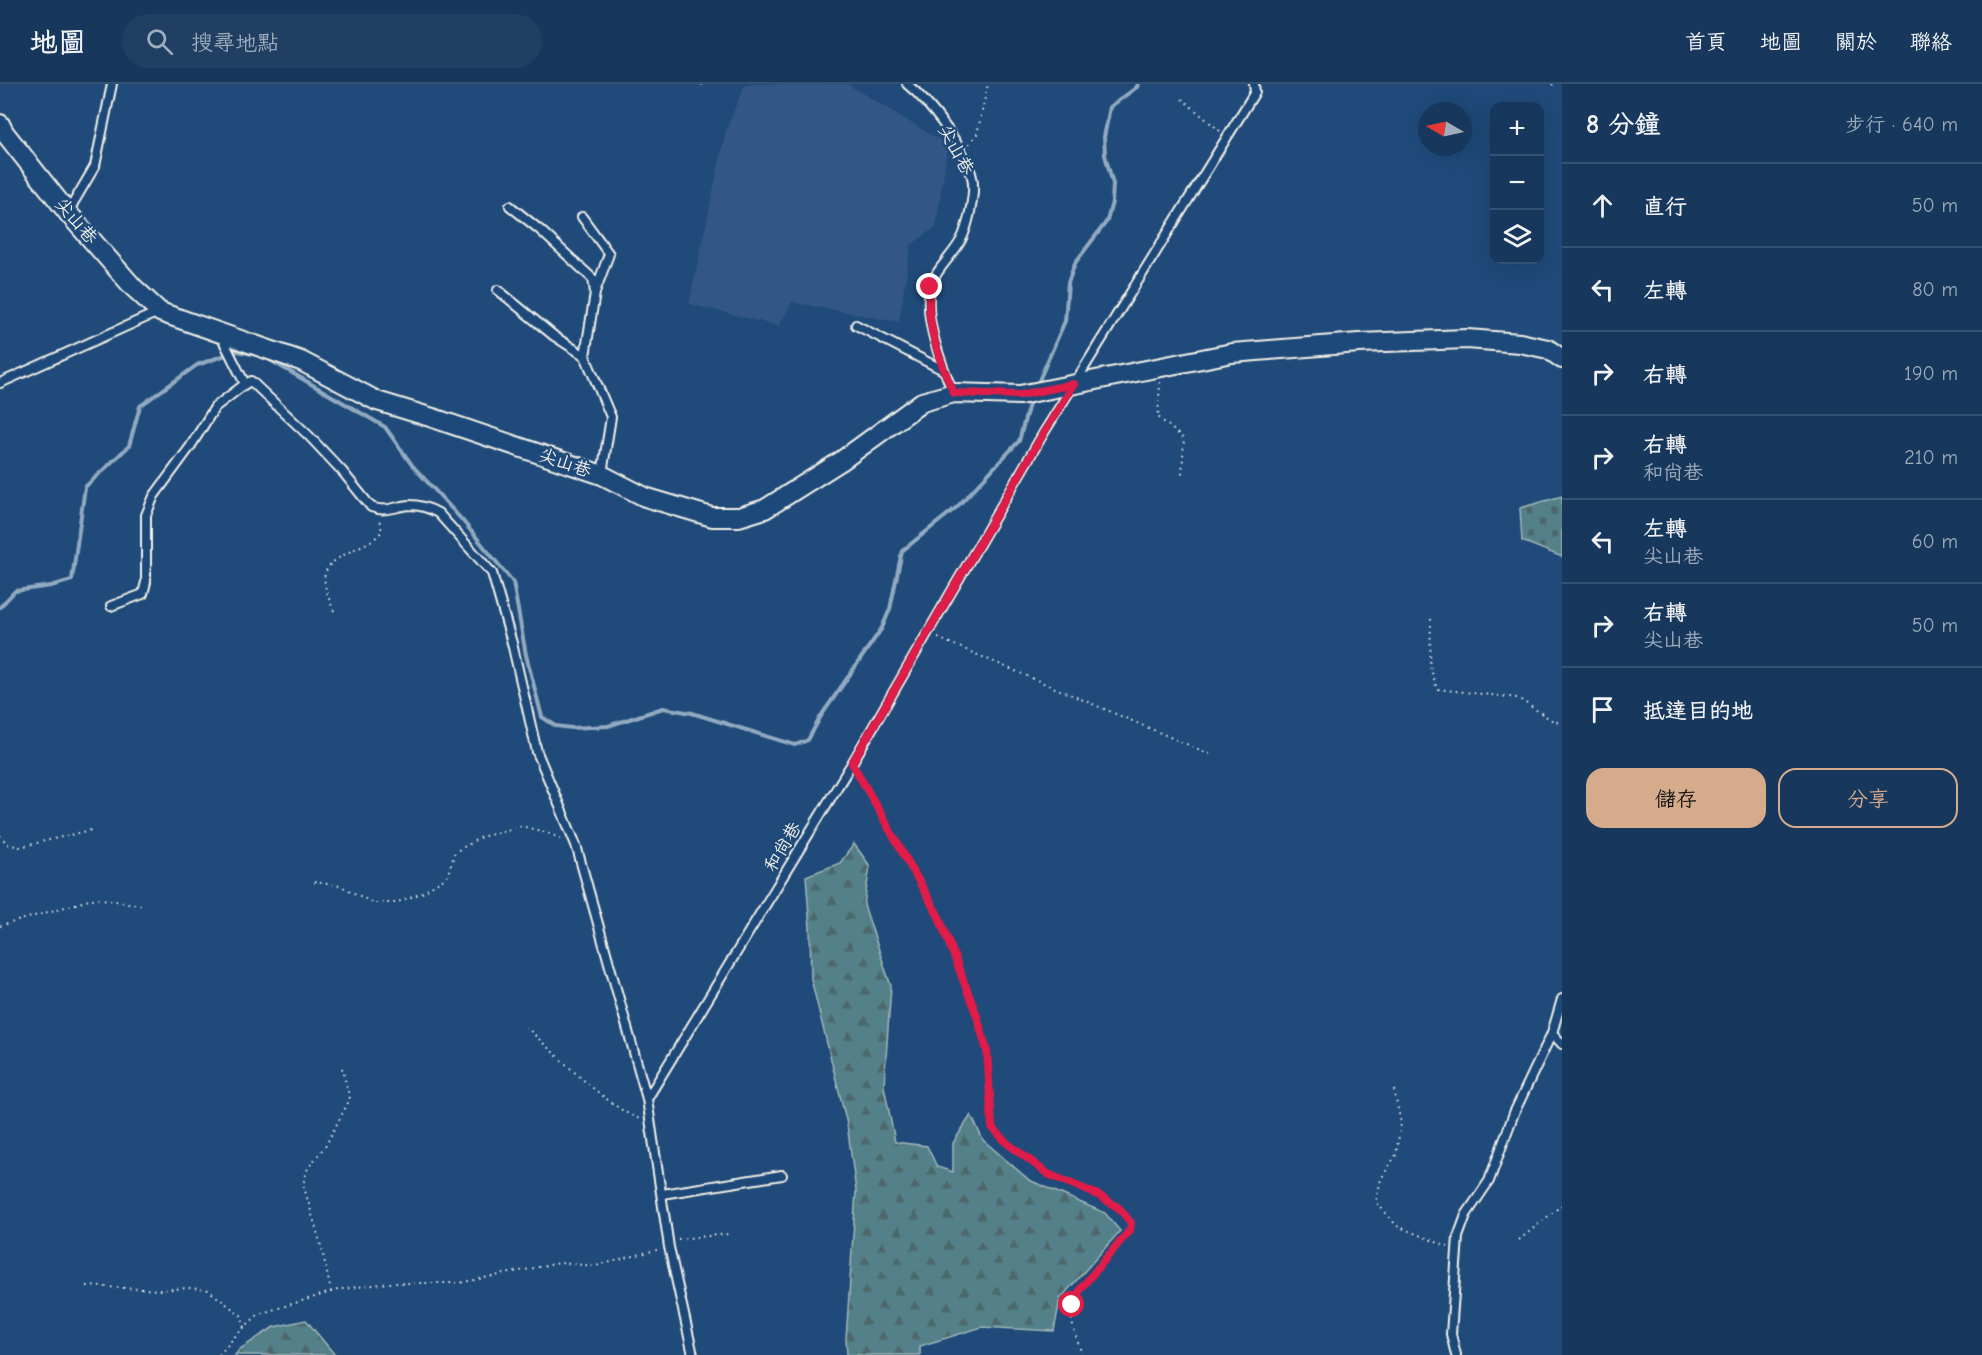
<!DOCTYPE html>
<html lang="zh-TW">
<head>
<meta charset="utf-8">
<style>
  :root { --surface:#17385c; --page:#203f62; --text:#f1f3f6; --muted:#9eacbb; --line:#365272; --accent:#d6ab8b }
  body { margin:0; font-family:"Comic Neue","LXGW WenKai TC",sans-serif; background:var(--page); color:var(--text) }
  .controls { position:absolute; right:18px; top:18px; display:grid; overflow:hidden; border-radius:12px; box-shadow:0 6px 24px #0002 }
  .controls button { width:54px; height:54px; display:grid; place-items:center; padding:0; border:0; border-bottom:2px solid var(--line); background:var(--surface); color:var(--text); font:30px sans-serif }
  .compass { position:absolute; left:1418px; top:18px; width:54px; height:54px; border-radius:50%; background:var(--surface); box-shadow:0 6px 24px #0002; rotate:279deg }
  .stop { position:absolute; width:18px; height:18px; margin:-14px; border:4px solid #e11d48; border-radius:50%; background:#fff }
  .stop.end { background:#e11d48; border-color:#fff; box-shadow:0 2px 6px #0008 }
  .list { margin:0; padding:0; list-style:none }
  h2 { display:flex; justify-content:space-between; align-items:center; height:78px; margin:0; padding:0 24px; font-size:26px }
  h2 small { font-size:20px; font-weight:400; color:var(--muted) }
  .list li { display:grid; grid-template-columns:39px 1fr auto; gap:18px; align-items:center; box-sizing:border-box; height:84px; padding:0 24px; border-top:2px solid var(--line) }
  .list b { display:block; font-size:22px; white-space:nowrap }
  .list p { margin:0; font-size:20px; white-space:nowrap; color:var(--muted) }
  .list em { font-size:20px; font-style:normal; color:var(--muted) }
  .actions { display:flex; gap:12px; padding:18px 24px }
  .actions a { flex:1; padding:14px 0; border:2px solid var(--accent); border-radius:18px; text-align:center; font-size:21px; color:var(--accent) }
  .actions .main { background:var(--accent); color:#111 }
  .icon { flex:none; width:33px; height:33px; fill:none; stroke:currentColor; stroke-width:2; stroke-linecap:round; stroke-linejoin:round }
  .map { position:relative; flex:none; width:1562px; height:1271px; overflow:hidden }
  header { display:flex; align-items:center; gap:36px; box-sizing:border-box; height:84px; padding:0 30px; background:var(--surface); border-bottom:2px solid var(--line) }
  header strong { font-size:28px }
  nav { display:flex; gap:33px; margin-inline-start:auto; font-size:21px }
  .search { width:420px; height:54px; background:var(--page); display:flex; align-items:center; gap:15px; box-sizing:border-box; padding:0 21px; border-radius:33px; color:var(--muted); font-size:22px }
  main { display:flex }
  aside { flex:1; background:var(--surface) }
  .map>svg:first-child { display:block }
</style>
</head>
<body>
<header>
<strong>地圖</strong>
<div class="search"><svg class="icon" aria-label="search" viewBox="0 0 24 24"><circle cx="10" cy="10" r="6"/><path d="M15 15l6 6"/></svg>搜尋地點</div>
<nav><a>首頁</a><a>地圖</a><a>關於</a><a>聯絡</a></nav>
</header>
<main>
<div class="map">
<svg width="1562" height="1271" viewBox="0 0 1562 1271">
  <defs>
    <pattern id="forest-firs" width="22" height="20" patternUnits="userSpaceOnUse" patternTransform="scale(1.5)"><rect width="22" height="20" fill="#528089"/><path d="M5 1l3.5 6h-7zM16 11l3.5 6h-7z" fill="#4e676b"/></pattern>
    <pattern id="cemetery-stones" width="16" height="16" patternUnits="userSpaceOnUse" patternTransform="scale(1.5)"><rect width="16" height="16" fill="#528089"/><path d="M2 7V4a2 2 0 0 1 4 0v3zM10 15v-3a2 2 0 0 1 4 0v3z" fill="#4e676b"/></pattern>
  </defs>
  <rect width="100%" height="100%" fill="#1f4a7a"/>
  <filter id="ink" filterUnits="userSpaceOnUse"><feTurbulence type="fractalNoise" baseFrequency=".0167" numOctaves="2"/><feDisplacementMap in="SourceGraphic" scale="12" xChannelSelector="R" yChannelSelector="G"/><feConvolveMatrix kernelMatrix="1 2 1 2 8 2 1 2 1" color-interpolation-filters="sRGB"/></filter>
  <g filter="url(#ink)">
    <polygon fill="#335686" points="745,0 847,0 948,61 936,143 911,161 899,238 792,218 779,242 689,220 726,46"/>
    <g fill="url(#forest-firs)" stroke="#a3b8b8" stroke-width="1.5">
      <polygon points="854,760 870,782 864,821 891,902 884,1002 895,1058 927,1062 937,1083 953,1088 953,1059 971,1031 983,1056 1029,1096 1105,1129 1120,1147 1060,1215 1054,1247 982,1243 920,1262 920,1271 847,1271 846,1255 856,1107 847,1040 811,895 810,844 806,792 840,779"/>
      <polygon points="306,1236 335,1271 235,1271 240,1265 274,1243"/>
    </g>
    <polygon fill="url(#cemetery-stones)" stroke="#a3b8b8" stroke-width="1.5" points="1562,412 1562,473 1522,457 1520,424"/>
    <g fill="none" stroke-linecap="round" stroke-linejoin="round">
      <g stroke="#92aac0" stroke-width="4">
        <polyline points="1037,301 1065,237 1068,199 1075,179 1107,137 1112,118 1113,100 1105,71 1104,53 1110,23 1137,3 1138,0"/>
        <polyline points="0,523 15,507 51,502 72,496 85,403 129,362 140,322 197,281 237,267 263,272 385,343 412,381 462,436 513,498 526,571 542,633 556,642 572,644 608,642 663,624 692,629 795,661 808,656 821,632 882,544 890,525 902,467 957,423 1019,357 1030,316"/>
      </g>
      <defs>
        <g id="service">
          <path d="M907 0C929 18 966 65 972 93 976 107 968 143 961 156 952 173 934 186 930 206 924 236 941 280 953 308"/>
          <polyline points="510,122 540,146 593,195 595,209 585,272 611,333 602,390"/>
          <polyline points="68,128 95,82 112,0"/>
          <polyline points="582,133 609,170 595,208"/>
          <polyline points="498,206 554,252 585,272"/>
          <polyline points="856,241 943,286"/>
          <polyline points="0,299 158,228"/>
          <path d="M245 300 251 297 309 352 342 387 371 423C386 429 396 422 410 421 419 421 429 424 438 429L492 489 512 559 537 668 576 761 647 1015"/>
          <polyline points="111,522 143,510 146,498 146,431 154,412 190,363 215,323 245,300 221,252"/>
          <polyline points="1552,949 1562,960"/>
          <polyline points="662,1110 782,1091"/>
          <polyline points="693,1271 669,1163 647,1015 852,679 1043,350 1255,8 1254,0"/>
          <polyline points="1456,1271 1451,1250 1458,1153 1466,1131 1489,1097 1514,1029 1552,949 1562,915"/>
        </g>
        <polyline id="tertiary" points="0,40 4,48 68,129 133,203 160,228 301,277 377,317 433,334 602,391 645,413 712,433 739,433 765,425 841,377 922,318 954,309 1020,311 1232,269 1359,259 1467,255 1520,259 1548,265 1562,275"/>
      </defs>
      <use href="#service" stroke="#f4f1e8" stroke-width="12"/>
      <use href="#tertiary" stroke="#f4f1e8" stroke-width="22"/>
      <g stroke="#f4f1e8" stroke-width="2" stroke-dasharray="1.5 4.5" stroke-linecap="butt">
        <polyline points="701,1 702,0"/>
        <polyline points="1552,1 1553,0"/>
        <polyline points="1182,15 1220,47"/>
        <polyline points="969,60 977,50 988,0"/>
        <polyline points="1160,298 1158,333 1184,355 1182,391"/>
        <path d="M334 527C317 487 321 482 359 463 369 458 375 456 382 447L379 435"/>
        <polyline points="1431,535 1430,582 1437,605 1518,614 1553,637 1562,639"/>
        <polyline points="938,554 1212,671"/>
        <path d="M858 689 939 833 977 932 987 967 992 1043 1007 1059 1048 1090 1098 1111 1119 1124 1131 1139 1130 1146C1114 1162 1079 1199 1072 1220 1068 1236 1078 1256 1082 1271"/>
        <polyline points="0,751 7,760 20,763 91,746"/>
        <polyline points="314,798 341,802 373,819 395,819 422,809 447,793 455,768 481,753 521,742 545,748 562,755"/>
        <polyline points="0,842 96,814 141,821"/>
        <path d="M526 943C549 964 613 1028 640 1035"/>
        <polyline points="1394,1006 1401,1039 1396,1071 1381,1095 1376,1118 1397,1142 1448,1163"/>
        <polyline points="678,1155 729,1150"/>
        <polyline points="1519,1156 1562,1121"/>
        <polyline points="87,1202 159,1206 189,1204 208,1206 242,1232 244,1244"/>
        <polyline points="331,1208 322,1165 303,1100 308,1084 326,1061 350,1015 342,984"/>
        <polyline points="219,1271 237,1250 259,1230 341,1205 390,1199 459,1199 560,1179 596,1182 660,1165"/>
      </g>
      <use href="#service" stroke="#1f4a7a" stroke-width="8"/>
      <use href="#tertiary" stroke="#1f4a7a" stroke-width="18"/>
    </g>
  </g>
  <g fill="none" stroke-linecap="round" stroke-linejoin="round" filter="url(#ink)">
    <path stroke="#e11d48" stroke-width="8" d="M930 203C925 238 939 277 954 309L1020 311 1074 300 1043 350 852 679 939 833 977 932 987 967 992 1043 1007 1059 1048 1090 1098 1111 1119 1124 1131 1139 1130 1146 1081 1204 1072 1221"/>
  </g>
  <g text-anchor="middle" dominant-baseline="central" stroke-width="4.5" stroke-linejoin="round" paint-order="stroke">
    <g font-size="18" fill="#f4f1e8" stroke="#1f4a7a">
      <text transform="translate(956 66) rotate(61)">尖山巷</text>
      <text transform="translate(76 137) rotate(49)">尖山巷</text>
      <text transform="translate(565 379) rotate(19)">尖山巷</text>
      <text transform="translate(783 763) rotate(-59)">和尚巷</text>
    </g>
  </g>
</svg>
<div class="controls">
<button>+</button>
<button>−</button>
<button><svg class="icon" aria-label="layers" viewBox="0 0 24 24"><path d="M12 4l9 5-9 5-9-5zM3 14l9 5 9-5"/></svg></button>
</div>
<svg class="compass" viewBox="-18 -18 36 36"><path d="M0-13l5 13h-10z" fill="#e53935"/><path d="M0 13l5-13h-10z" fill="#9eacbb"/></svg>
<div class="stop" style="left:1072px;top:1221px"></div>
<div class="stop end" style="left:930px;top:203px"></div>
</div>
<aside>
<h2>8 分鐘<small>步行 · 640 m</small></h2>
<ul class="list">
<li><svg class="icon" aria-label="ahead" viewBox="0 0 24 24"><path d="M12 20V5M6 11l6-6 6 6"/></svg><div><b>直行</b></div><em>50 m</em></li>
<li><svg class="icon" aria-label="left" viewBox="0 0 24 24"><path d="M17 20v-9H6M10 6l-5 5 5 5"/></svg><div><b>左轉</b></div><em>80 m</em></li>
<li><svg class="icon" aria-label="right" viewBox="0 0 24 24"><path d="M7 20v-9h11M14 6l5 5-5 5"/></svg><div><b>右轉</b></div><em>190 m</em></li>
<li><svg class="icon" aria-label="right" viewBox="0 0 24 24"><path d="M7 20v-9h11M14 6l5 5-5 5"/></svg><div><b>右轉</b><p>和尚巷</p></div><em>210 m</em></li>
<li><svg class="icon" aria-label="left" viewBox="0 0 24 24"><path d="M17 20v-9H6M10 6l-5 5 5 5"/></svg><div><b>左轉</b><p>尖山巷</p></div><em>60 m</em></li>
<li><svg class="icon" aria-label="right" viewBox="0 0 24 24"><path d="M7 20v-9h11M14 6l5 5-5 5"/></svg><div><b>右轉</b><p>尖山巷</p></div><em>50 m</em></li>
<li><svg class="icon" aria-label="arrive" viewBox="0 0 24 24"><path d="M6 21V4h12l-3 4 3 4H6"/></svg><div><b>抵達目的地</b></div></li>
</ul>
<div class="actions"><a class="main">儲存</a><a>分享</a></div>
</aside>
</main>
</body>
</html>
